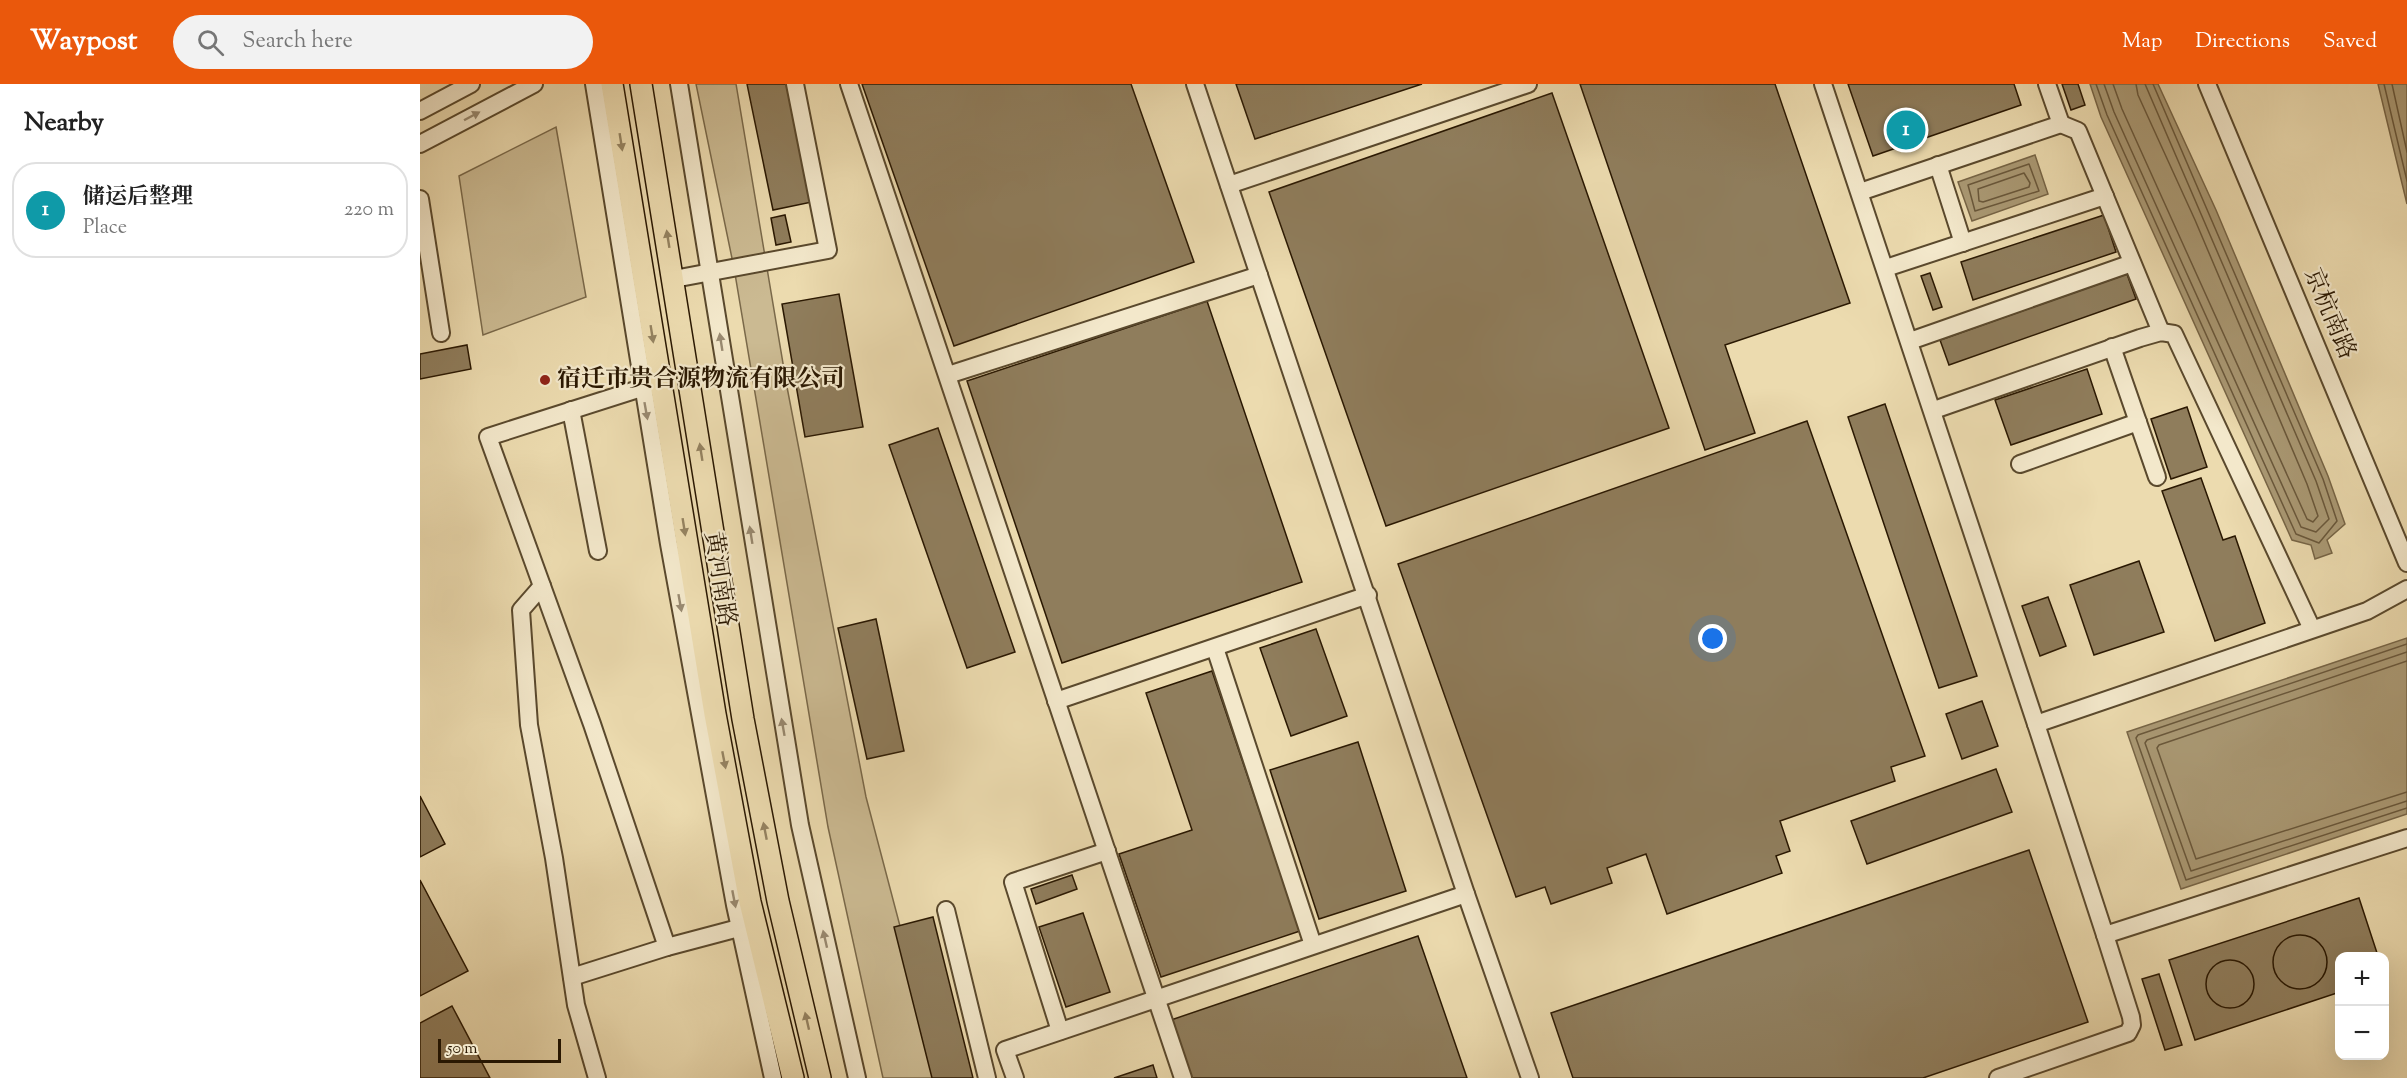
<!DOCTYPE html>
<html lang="en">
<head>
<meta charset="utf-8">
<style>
  :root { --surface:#fff; --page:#f2f2f2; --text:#222; --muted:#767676; --line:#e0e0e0; --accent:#ea580c }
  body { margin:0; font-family:"Sorts Mill Goudy","Noto Serif SC",serif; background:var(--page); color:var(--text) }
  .controls { position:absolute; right:18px; bottom:18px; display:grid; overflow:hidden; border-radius:12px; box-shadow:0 6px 24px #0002 }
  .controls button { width:54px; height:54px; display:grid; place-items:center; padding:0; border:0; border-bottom:2px solid var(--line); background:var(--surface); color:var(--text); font:30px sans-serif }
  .scale { position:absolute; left:18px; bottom:15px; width:123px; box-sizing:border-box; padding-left:6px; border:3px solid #2a1802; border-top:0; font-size:16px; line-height:21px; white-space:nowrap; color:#2a1802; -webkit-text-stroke:4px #f3e8cb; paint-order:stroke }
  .you { position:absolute; left:1293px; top:555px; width:21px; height:21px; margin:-15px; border:4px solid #fff; border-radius:50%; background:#1a73e8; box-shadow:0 0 0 9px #1a73e833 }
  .badge { display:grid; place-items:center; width:39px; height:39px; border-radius:50%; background:var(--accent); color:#fff; font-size:20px; font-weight:700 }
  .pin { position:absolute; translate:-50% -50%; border:3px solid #fff; box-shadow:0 2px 6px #0006 }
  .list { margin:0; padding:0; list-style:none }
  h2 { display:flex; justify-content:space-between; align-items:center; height:78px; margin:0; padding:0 24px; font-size:26px }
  h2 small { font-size:20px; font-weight:400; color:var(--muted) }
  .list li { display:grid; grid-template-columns:39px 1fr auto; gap:18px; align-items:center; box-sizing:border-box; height:96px; margin:0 12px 12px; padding:0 12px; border:2px solid var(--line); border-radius:24px }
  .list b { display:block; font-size:22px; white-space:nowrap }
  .list p { margin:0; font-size:20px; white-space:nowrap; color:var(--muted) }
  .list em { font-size:20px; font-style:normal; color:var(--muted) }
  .icon { flex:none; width:33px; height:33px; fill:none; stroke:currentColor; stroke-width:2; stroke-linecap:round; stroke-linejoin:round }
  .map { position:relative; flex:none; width:1987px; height:994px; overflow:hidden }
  header { display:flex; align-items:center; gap:36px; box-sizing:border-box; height:84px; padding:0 30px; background:var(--accent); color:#fff }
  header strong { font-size:28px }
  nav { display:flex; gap:33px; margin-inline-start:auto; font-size:21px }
  .search { width:420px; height:54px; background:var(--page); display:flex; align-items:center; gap:15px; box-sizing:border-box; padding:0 21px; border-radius:33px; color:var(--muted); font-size:22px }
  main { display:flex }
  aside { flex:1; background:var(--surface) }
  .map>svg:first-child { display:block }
</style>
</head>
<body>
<header>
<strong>Waypost</strong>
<div class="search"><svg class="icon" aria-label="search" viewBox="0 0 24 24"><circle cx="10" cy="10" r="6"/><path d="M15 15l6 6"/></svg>Search here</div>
<nav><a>Map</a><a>Directions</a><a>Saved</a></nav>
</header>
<main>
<aside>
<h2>Nearby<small></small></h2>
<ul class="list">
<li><span class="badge" style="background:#0f9aa8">1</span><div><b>储运后整理</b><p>Place</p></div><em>220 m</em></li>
</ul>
</aside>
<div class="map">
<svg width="1987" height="994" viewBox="0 0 1987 994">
  <rect width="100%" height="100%" fill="#ecdbaf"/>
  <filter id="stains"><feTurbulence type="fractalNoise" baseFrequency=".00333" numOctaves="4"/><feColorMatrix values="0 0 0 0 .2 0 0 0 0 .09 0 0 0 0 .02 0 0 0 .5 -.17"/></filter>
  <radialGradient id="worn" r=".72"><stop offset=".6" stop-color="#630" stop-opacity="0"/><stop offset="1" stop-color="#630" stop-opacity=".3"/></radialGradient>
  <g fill="#cbba92" stroke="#7a694a" stroke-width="1.5">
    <polygon points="276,0 316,0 367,303 446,713 520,994 463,994 408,743 314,184"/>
    <polygon points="136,43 166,213 63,251 39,92"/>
  </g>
  <g fill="#aa9974" stroke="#776546" stroke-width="1.5">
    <polygon points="1670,0 1738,0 1796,126 1908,392 1925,440 1907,456 1912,469 1895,475 1891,461 1872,456 1681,33"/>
    <polygon points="1958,0 1987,0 1987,120"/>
    <polygon points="1615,71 1628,110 1552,137 1538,98"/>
    <polygon points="1987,554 1987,730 1761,805 1707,648"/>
  </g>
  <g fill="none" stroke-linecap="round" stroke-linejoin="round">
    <g stroke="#6a583b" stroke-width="1.5">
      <polyline points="1676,0 1687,31 1876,450 1899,459 1917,437 1903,395 1733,0"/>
      <polyline points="1684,0 1694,28 1881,443 1896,448 1909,435 1896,397 1725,0"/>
      <polyline points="1693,0 1702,25 1887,435 1893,438 1898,432 1887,400 1775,136 1718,11 1716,0"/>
      <polyline points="1964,0 1987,97"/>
      <polyline points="1972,0 1987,68"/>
      <polygon points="1609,80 1619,107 1555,127 1548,101"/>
      <polygon points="1604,89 1610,99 1609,103 1563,118 1559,117 1558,105"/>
      <polyline points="1987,560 1718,651 1716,654 1766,796 1987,724"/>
      <polyline points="1987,568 1727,656 1725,659 1771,787 1987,717"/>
      <polyline points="1987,577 1739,661 1737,664 1776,775 1987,708"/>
    </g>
  </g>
  <g fill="#8f7d5c" stroke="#2a1802" stroke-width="1.5">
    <polygon points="327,0 368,0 392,118 353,126"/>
    <polygon points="442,0 711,0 774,178 534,262"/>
    <polygon points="816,0 1002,0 835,55"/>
    <polygon points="1160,0 1355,0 1430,219 1305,261 1335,349 1285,366"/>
    <polygon points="1428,0 1594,0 1601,21 1453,72"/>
    <polygon points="1642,0 1658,0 1665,21 1651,26"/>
    <polygon points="1132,9 1249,344 966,442 849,108"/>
    <polygon points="365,131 371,158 356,161 351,134"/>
    <polygon points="1684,131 1696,168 1553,216 1541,178"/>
    <polygon points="1510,189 1522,223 1513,226 1501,192"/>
    <polygon points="1707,190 1716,215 1529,281 1520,256"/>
    <polygon points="419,210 443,343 385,353 362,220"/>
    <polygon points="787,217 882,498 642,579 547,297"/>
    <polygon points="47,261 51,285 0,295 0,270"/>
    <polygon points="1667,285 1682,330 1591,361 1575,316"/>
    <polygon points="1465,320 1557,592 1519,604 1428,333"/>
    <polygon points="1767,323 1787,383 1751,395 1731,335"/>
    <polygon points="1387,337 1505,672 1471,683 1475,697 1360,737 1370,767 1356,772 1362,789 1247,830 1226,770 1187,784 1192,799 1131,820 1125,803 1096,813 978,480"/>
    <polygon points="518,344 595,568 547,584 469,361"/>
    <polygon points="1781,394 1803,456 1815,452 1845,539 1795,557 1742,407"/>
    <polygon points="1719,477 1744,548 1674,571 1650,501"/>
    <polygon points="1628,513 1646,562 1620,572 1602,522"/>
    <polygon points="456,535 484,667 447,675 418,544"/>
    <polygon points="896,545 927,632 871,652 840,564"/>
    <polygon points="792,587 880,847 741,893 699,770 772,746 726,609"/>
    <polygon points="1562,617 1578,662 1542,675 1526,630"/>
    <polygon points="938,658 986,807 899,835 850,686"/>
    <polygon points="1576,685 1592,728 1447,780 1431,737"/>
    <polygon points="0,712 25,760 0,773"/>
    <polygon points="1609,766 1668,938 1503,994 1153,994 1131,929"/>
    <polygon points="652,791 657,805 616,820 611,805"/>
    <polygon points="0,796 48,887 0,912"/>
    <polygon points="1939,814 1958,872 1920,872 1920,908 1775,956 1749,876"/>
    <polygon points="663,829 690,908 646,923 619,843"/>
    <polygon points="513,833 553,994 512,994 474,843"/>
    <circle cx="1880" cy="878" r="27"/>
    <polygon points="998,852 1047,994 771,994 751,936"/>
    <circle cx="1810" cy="900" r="24"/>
    <polygon points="1739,890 1762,961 1745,966 1722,895"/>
    <polygon points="32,922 70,994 0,994 0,939"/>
    <polygon points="733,981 737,994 694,994"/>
  </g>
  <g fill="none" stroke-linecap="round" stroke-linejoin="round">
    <defs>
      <g id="minor">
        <polyline points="174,0 249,460 315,821 353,994"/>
        <polyline points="259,0 380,741 437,994"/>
        <polyline points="429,0 763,994"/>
        <polyline points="775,0 1046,810 1110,994"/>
        <polyline points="1403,0 1616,640"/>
        <polyline points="1787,0 1987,479"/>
        <polyline points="0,27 51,0"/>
        <polyline points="1641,40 1658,47 1741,248"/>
        <polyline points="0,60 114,0"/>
        <polyline points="1518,81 1543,159"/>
        <polyline points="809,101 1108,0"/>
        <polyline points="1440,108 1641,40 1627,0"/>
        <polyline points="0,115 21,249"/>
        <polyline points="1466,184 1685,112"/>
        <polyline points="254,195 408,166 375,0"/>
        <polyline points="1490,257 1712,179"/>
        <polyline points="1692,263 1737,393"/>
        <polyline points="528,291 839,191"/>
        <polyline points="231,301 68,353 172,640 247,863"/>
        <polyline points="151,326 178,467"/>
        <polyline points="1514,326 1720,254 1741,248 1754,250 1892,545"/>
        <polyline points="1600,380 1718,338"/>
        <polyline points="122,502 101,526 109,641 134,774 156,921 177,994"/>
        <polyline points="1987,505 1947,527 1616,640 1685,851 1987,754"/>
        <polyline points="795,564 893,861"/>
        <polyline points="636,617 948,511"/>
        <polyline points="526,826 567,994"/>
        <polyline points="152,893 247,863 330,841"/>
        <polyline points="640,947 593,798 687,767"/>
        <polyline points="595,994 585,966 1046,810"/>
        <polyline points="1578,994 1708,949 1712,941 1711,933 1685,851"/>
      </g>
      <g id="major">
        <polyline points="192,0 295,630 330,818 373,994"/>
        <polyline points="221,0 323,635 358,817 400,994"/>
      </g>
    </defs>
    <use href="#minor" stroke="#5a492d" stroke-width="20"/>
    <use href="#major" stroke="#2a1802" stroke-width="24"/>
    <use href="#minor" stroke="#f3e8cb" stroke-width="16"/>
    <use href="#major" stroke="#ecdbaf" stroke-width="21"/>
  </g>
  <defs><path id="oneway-solid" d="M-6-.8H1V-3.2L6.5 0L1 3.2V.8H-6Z" transform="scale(1.5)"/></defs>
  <g fill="#998a71">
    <use href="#oneway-solid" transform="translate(52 32) rotate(-28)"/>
    <use href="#oneway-solid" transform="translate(301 258) rotate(-99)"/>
    <use href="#oneway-solid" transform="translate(226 327) rotate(80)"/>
    <use href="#oneway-solid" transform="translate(331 451) rotate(-99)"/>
    <use href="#oneway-solid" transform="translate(260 519) rotate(80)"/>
    <use href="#oneway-solid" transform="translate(363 643) rotate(-100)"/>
    <use href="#oneway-solid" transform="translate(314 815) rotate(79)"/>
    <use href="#oneway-solid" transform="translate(405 855) rotate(-103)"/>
  </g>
  <g fill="#958361">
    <use href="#oneway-solid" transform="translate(201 58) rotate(81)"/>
    <use href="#oneway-solid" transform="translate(248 155) rotate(-99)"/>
    <use href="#oneway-solid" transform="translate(232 250) rotate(81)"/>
    <use href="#oneway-solid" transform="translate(281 368) rotate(-99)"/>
    <use href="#oneway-solid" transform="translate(264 443) rotate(81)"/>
    <use href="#oneway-solid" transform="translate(304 676) rotate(79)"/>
    <use href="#oneway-solid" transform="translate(345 747) rotate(-101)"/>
    <use href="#oneway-solid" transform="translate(387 937) rotate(-103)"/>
  </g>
  <circle fill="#8f2418" stroke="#f3e8cb" stroke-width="2" cx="125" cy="296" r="6"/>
  <g text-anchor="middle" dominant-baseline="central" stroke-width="4.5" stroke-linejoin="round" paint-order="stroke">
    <g font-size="24" fill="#2a1802" stroke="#f3e8cb">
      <text transform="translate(1909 230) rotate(67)">京杭南路</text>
      <text transform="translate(299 495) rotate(81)">黄河南路</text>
    </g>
    <g font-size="24" font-weight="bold" fill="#2a1802" stroke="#f3e8cb" text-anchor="start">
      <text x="137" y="296">宿迁市贵合源物流有限公司</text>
    </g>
  </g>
  <rect width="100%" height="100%" filter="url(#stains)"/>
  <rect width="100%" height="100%" fill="url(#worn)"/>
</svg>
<div class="controls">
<button>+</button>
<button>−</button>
</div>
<div class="scale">50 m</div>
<div class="you"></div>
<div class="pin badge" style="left:1486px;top:46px;background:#0f9aa8">1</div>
</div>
</main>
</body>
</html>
